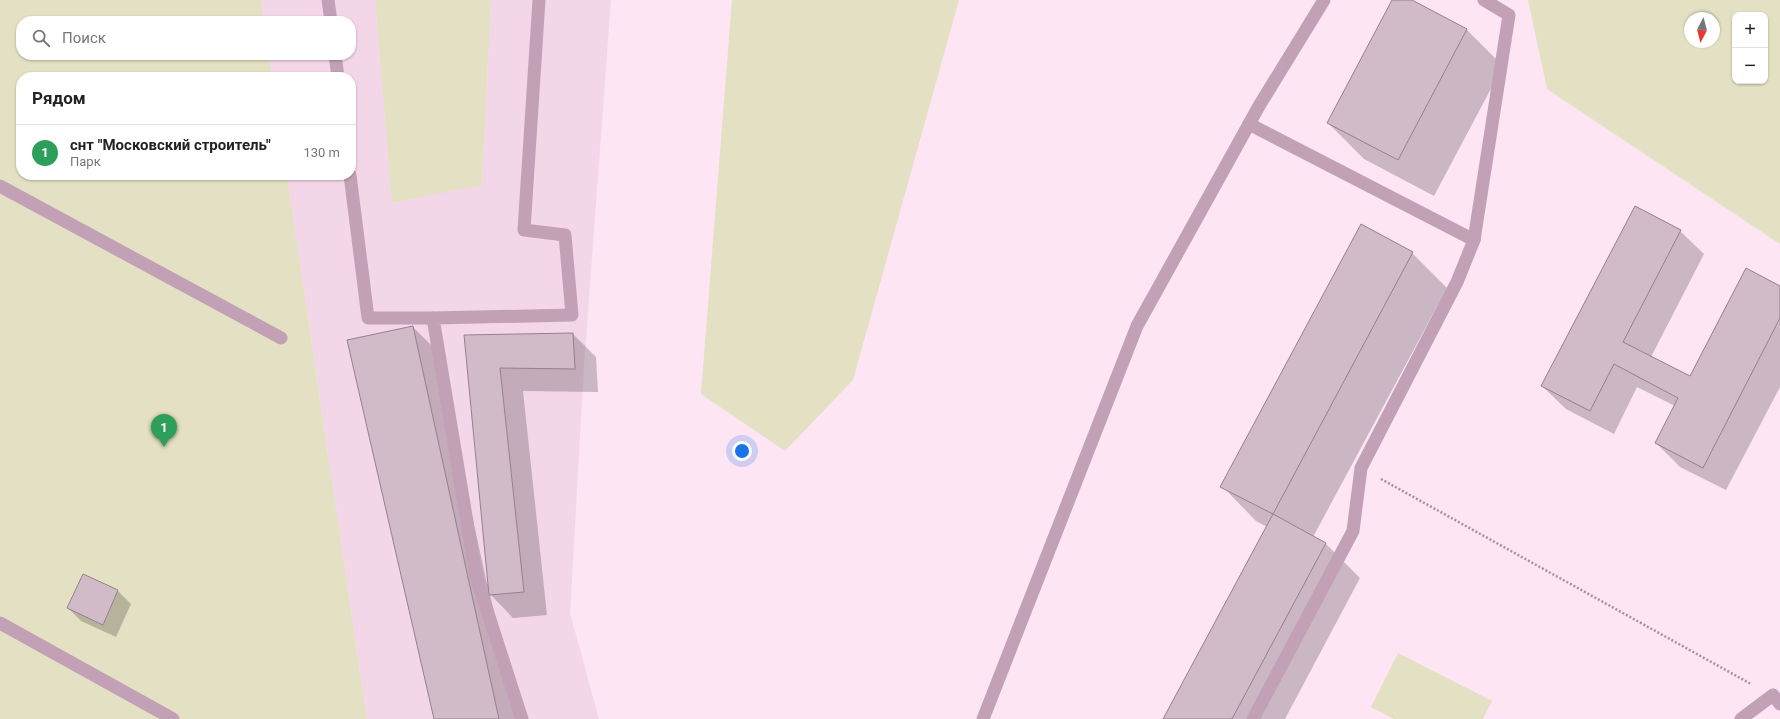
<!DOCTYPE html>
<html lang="ru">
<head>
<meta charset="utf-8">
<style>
  :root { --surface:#fff; --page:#f6f6f6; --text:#222; --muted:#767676; --line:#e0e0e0; --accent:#6c6532 }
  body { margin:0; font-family:Roboto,sans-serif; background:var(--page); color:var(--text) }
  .controls { position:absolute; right:12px; top:12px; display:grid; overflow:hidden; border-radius:8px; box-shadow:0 1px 3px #0004 }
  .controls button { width:36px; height:36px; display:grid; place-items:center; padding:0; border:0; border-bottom:1px solid var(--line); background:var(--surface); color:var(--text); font:20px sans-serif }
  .compass { position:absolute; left:1684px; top:12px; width:36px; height:36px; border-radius:50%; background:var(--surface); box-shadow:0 1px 3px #0004; rotate:187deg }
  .you { position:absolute; left:742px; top:451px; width:14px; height:14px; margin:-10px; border:3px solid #fff; border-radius:50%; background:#1a73e8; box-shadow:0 0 0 6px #1a73e833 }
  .badge { display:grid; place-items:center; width:26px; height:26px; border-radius:50%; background:var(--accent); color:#fff; font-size:13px; font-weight:700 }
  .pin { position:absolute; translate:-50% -33px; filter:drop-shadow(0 1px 2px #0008) }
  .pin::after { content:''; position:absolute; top:21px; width:14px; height:12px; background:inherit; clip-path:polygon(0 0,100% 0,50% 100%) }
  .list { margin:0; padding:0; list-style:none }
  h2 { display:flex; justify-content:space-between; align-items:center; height:52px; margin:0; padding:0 16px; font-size:17px }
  h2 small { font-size:13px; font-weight:400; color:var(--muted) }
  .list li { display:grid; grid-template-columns:26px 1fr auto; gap:12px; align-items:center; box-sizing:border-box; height:56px; padding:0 16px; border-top:1px solid var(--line) }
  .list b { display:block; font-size:15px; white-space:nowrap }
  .list p { margin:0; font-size:13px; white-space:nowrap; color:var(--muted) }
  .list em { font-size:13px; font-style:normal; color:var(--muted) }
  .icon { flex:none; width:22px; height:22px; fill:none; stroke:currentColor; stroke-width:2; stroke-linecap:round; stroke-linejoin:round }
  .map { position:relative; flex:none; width:1780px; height:719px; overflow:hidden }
  .search { position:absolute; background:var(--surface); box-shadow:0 1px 3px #0004; left:16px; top:16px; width:340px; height:44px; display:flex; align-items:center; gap:10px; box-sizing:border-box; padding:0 14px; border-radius:16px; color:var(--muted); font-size:15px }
  .panel { position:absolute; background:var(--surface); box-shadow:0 1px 3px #0004; left:16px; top:72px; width:340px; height:108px; border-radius:16px }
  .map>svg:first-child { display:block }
</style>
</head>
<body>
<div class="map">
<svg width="1780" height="719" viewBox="0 0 1780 719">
  <rect width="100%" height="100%" fill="#fde5f4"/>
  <polygon fill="#f4d6e9" points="261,0 375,0 392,203 482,184 491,0 611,0 584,366 570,613 599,719 367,719 287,175 351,175 351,77 272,77 269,55 351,55 351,21 264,21"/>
  <g fill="#e3e0c3" fill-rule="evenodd">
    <polygon points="0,0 261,0 264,21 21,21 21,55 269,55 272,77 21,77 21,175 287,175 367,719 0,719"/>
    <polygon points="375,0 491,0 482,185 392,203"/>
    <polygon points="732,0 959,0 853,380 785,451 701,394"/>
    <path d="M1528 0H1780V244L1547 89ZM1735 15H1765V81H1735ZM1690 18H1714V42H1690Z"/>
    <polygon points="1398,653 1492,701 1483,719 1394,719 1371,707"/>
  </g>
  <g fill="#0003">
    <polygon points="1393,0 1410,0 1467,30 1503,66 1434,196 1364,159 1328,123"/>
    <polygon points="1680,231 1704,254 1651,357 1690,377 1780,287 1780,387 1726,490 1680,467 1656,443 1675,406 1637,387 1614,434 1566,409 1542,386"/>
    <polygon points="1412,253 1447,288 1313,537 1326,544 1360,578 1285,719 1165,719 1267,527 1256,521 1222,486"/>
    <polygon points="413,327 436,350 487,584 489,584 465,336 573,334 596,357 598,392 523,391 547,615 513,618 490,594 517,719 435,719"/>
    <polygon points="83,575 118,591 131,604 116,637 81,621 68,608"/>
  </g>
  <g fill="#d2bbc9" stroke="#95808d">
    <polygon points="1392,0 1412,0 1467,29 1398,160 1327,123"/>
    <polygon points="1635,206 1681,230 1623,342 1690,376 1746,268 1780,286 1780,318 1703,468 1655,443 1678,398 1614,364 1590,411 1541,386"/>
    <polygon points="1361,224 1413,252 1273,514 1220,487"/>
    <polygon points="413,326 499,719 434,719 347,340"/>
    <polygon points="573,333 575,369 500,368 524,592 489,595 464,335"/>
    <polygon points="1273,514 1326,543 1232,719 1163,719"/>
    <polygon points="83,574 118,590 103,625 67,608"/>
  </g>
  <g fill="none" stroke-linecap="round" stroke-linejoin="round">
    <polyline stroke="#a4939e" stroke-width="2.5" stroke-dasharray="2 2" stroke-linecap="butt" points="1381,479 1751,684"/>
    <g stroke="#c2a1b6" stroke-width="13">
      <polyline points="328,0 331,21"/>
      <polyline points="335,55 338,77"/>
      <polyline points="1249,124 1474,240"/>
      <polyline points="350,175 368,318 433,318"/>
      <polyline points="0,186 281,338"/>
      <polyline points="0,623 173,719"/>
      <polyline points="522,719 476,576 433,318 572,315 565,235 524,230 539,0"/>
      <polyline points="983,719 1137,326 1259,106 1324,0"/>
      <polyline points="1253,719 1353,531 1361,468 1457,282 1474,240 1509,15 1484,0"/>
      <polyline points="1741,719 1773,695 1780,704"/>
    </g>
  </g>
</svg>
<div class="controls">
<button>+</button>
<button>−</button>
</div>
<svg class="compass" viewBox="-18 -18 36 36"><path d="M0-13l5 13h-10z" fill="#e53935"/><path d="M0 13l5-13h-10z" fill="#767676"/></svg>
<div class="you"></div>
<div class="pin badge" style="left:164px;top:447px;background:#2e9e5b">1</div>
<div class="search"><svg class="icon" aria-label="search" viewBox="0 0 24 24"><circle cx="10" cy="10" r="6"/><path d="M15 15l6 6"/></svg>Поиск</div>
<section class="panel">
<h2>Рядом<small></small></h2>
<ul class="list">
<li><span class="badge" style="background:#2e9e5b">1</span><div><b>снт &quot;Московский строитель&quot;</b><p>Парк</p></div><em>130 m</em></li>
</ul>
</section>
</div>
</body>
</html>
